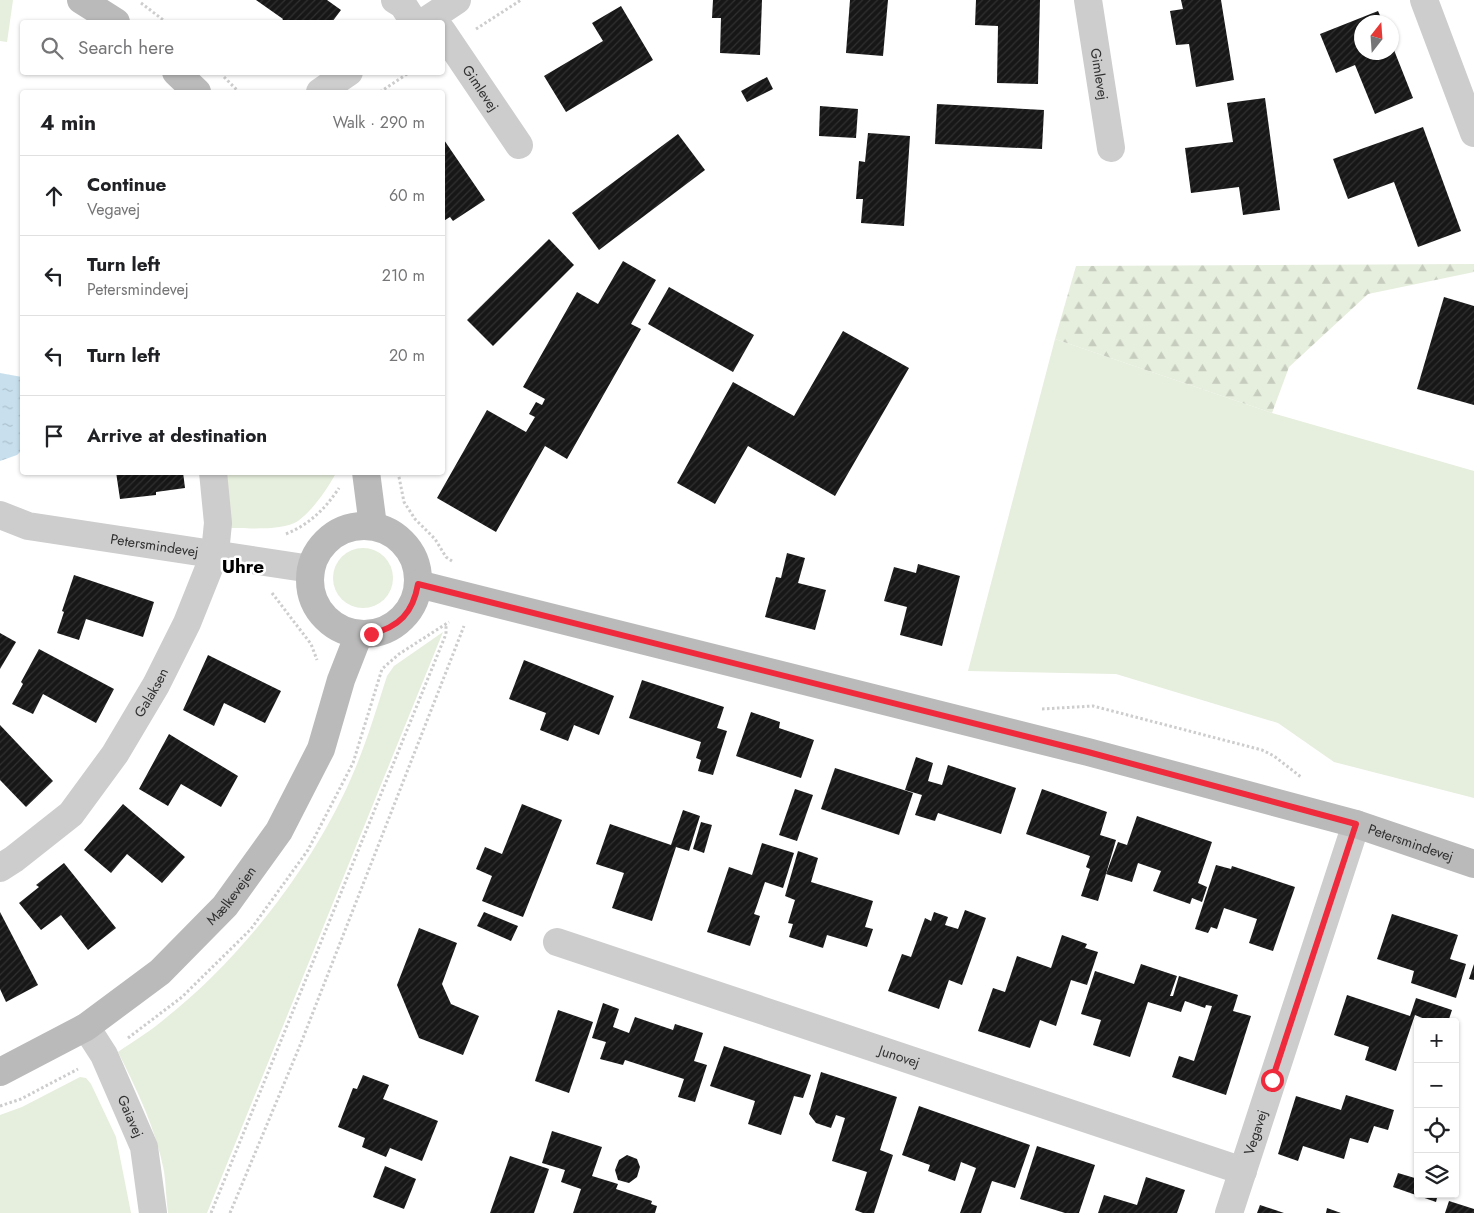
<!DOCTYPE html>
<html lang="en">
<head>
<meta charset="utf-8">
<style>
  :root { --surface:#fff; --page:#f2f2f2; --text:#202124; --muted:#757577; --line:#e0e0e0 }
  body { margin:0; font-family:Jost,sans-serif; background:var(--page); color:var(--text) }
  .controls { position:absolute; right:15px; bottom:15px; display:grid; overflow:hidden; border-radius:5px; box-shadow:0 1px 4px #0004 }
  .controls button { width:45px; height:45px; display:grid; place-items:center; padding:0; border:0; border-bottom:1px solid var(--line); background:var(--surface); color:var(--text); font:25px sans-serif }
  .compass { position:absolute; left:1354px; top:15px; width:45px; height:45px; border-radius:50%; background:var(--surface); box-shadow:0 1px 4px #0004; rotate:17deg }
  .stop { position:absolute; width:15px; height:15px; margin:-11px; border:4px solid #ef2a3c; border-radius:50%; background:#fff }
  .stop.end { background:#ef2a3c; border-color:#fff; box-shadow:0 1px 5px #0008 }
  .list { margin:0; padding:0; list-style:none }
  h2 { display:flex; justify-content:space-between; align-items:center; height:65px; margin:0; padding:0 20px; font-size:21px }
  h2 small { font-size:16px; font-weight:400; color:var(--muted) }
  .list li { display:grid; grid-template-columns:32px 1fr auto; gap:15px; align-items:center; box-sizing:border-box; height:80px; padding:0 20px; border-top:1px solid var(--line) }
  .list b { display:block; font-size:19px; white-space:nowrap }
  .list p { margin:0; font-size:16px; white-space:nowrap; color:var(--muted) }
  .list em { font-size:16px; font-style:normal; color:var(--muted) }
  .icon { flex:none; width:28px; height:28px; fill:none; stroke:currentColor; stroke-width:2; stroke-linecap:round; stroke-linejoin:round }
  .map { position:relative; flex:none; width:1474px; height:1213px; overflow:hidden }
  .search { position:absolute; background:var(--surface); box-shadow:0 1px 4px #0004; left:20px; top:20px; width:425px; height:55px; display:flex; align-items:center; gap:12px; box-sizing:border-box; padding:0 18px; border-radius:5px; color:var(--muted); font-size:19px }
  .panel { position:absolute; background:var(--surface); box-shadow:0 1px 4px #0004; left:20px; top:90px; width:425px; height:385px; border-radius:5px }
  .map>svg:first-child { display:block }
</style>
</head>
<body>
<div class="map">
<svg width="1474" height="1213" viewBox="0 0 1474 1213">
  <defs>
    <pattern id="forest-firs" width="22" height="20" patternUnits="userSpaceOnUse" patternTransform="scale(1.25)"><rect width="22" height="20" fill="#e6eedd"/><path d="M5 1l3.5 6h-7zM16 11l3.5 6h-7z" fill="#c6ccbe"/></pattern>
    <pattern id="water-ripples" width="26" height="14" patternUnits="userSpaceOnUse" patternTransform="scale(1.25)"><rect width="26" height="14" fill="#c8e0ee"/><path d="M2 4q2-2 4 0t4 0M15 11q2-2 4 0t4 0" fill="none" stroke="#acc0cc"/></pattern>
    <pattern id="building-hatch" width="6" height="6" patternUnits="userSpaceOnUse" patternTransform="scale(1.25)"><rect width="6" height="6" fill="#171717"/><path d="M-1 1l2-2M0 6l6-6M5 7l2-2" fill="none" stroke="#303030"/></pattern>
  </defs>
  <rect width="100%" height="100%" fill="#fff"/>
  <g fill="#e6eedd">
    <polygon points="0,0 13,0 7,42 0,41"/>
    <polygon points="1055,339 1272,413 1474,471 1474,798 1334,762 1278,723 1116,674 968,671"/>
    <path d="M226 473H336C327 489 314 509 298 521 284 531 246 528 229 528Z"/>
    <circle cx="363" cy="578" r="30"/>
    <path d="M443 632 207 1213H168C166 1199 166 1184 164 1171 156 1129 137 1090 118 1052 134 1041 152 1030 167 1017 244 956 318 859 355 769 368 738 377 707 387 676L394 666Z"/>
    <polygon points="80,1077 86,1078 91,1084 116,1137 131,1213 0,1213 0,1115 22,1107"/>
  </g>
  <polygon fill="url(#forest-firs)" points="1474,264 1474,272 1368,294 1289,367 1272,413 1055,339 1076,266"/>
  <polygon fill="url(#water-ripples)" points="0,373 22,377 22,450 17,455 0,461"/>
  <g fill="url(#building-hatch)">
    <polygon points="256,0 327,0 341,10 332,22 281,22 283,19"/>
    <polygon points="713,0 762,0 760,55 720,53 721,18 712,18"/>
    <polygon points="850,0 888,0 883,56 846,53"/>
    <polygon points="976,0 1040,0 1038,84 997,83 998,26 975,25"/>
    <polygon points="1181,0 1221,0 1234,80 1196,87 1189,44 1176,45 1170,11 1183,9"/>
    <polygon points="621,6 653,60 566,112 544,76 603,41 592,23"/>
    <polygon points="1378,11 1383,22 1362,22 1362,52 1392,52 1392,45 1413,98 1375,114 1355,65 1336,73 1320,34"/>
    <polygon points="767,77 773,89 747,102 741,91"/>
    <polygon points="1265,98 1280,210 1243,215 1239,187 1191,193 1185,148 1233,142 1227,103"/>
    <polygon points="937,104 1044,110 1042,149 935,144"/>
    <polygon points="820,106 858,109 856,138 819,136"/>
    <polygon points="1423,127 1461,231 1418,247 1394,182 1348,199 1333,159"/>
    <polygon points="868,133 910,136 904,226 861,223 863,199 856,199 859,161 865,162"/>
    <polygon points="678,134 705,170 599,250 572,213"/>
    <polygon points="442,137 485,200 453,221 450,217 442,222"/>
    <polygon points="549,239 574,265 493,346 467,320"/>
    <polygon points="623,261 656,280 631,324 641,329 567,459 545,446 496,532 437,498 487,410 526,432 535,417 529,414 536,402 542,405 545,399 523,387 577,292 598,304"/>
    <polygon points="669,287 754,335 733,372 648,324"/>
    <polygon points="1444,297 1474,306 1474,405 1417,389"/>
    <polygon points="843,331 909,368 835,496 748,446 715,504 677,483 733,382 794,416"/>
    <polygon points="116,472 183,472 185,488 156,492 156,495 120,499"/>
    <polygon points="787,553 805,558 798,583 826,590 815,630 765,617 776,577 781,578"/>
    <polygon points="918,564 960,576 942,646 900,635 907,607 884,601 894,567 916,573"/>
    <polygon points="74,575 154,602 143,637 86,619 79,640 57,633 64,612 62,611"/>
    <polygon points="0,633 16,642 0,669"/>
    <polygon points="39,649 114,689 96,723 43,694 33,714 12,704 23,684 21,682"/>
    <polygon points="208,655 281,691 265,723 224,703 214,726 183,710"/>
    <polygon points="524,660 614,696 599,735 574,725 568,741 540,730 546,713 509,699"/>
    <polygon points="642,680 724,707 717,728 727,731 713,775 698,771 701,760 696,758 701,742 629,718"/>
    <polygon points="751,712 780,722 779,728 814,740 801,778 736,756"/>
    <polygon points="0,725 53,781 26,807 0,780"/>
    <polygon points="169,734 238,776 221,807 181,784 168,806 139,789"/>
    <polygon points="916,757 933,763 928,781 942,785 948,765 1016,788 1001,834 938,813 935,821 915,815 922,795 905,790"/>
    <polygon points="835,768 913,793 899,835 821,809"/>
    <polygon points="795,789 813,795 797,841 779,835"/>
    <polygon points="1042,789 1107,812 1100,835 1116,840 1098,901 1081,896 1090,869 1086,867 1090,856 1026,834"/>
    <polygon points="123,804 185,857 162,883 127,854 111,873 84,850"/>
    <polygon points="522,804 562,820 523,917 482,901 492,876 476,869 485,847 502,854"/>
    <polygon points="683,810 700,816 689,851 676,847 652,921 612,908 624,873 596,864 610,824 671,845"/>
    <polygon points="1137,816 1212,842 1198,883 1207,887 1202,902 1192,898 1190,904 1153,891 1161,871 1138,863 1132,882 1106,874 1118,842 1127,845"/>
    <polygon points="701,822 712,825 704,853 693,849"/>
    <polygon points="762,843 794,853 783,888 765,882 754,914 760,916 750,946 707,932 729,867 752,875"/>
    <polygon points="798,851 818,858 811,882 873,901 865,927 873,929 867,947 827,935 823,948 789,937 793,924 788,923 795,900 785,896"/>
    <polygon points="64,863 116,928 88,950 61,915 41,930 19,903 39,887 36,885"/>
    <polygon points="1216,865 1231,869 1232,866 1295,887 1273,951 1249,943 1257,919 1224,908 1217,929 1211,927 1208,933 1195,929"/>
    <polygon points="965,910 986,918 962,985 949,980 939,1009 888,991 902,954 911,957 925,918 931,921 934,912 948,917 945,925 958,929"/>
    <polygon points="0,912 38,985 6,1002 0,989"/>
    <polygon points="484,912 518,926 511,941 477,926"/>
    <polygon points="1392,914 1458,935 1450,959 1466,964 1456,998 1411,983 1414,971 1377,959"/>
    <polygon points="419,928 457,943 442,984 451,1004 479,1016 463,1055 419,1038 397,985"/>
    <polygon points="1062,935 1087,944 1085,948 1098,952 1087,985 1071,980 1056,1026 1040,1020 1030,1048 978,1031 993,988 1005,992 1017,956 1051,968"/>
    <polygon points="1141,964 1177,976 1170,996 1173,996 1179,976 1238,995 1233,1011 1251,1016 1226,1095 1172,1077 1179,1056 1194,1061 1212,1006 1206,1005 1205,1008 1185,1001 1181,1012 1148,1002 1130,1057 1093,1045 1101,1020 1081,1014 1095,971 1134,984"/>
    <polygon points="1474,964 1474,980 1469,979"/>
    <polygon points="1347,995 1410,1016 1416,998 1452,1010 1448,1022 1432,1022 1415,1015 1396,1071 1365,1060 1369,1047 1334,1035"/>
    <polygon points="603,1003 619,1009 613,1027 629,1033 635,1017 673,1030 675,1024 703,1033 694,1061 707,1065 695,1102 678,1097 684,1079 625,1060 623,1065 600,1059 606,1042 592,1038"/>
    <polygon points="558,1010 593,1022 569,1093 535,1081"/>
    <polygon points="724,1046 811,1075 803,1098 794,1096 781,1135 748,1124 755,1101 710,1086"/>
    <polygon points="821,1072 897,1097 880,1150 893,1155 874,1213 863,1213 855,1210 867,1172 832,1161 845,1118 836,1115 831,1128 816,1123 809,1114"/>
    <polygon points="363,1075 389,1085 383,1099 438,1121 422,1161 390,1148 386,1157 362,1147 365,1138 338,1127 353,1088 357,1089"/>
    <polygon points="1346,1095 1394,1110 1388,1130 1374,1126 1368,1143 1350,1138 1344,1159 1303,1146 1298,1161 1278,1154 1296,1096 1341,1110"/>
    <polygon points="919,1106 1030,1145 1015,1188 992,1181 981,1213 960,1213 976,1168 961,1162 955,1181 928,1171 930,1165 902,1155"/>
    <polygon points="552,1131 602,1147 592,1176 618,1184 616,1189 652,1201 651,1204 657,1206 655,1213 573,1213 581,1189 561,1182 565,1170 542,1163"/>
    <polygon points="1037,1146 1095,1165 1079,1213 1065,1213 1020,1199"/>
    <polygon points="627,1155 637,1159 640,1167 637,1177 629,1183 618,1180 615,1170 619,1160"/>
    <polygon points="510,1156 549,1169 534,1213 490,1213"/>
    <polygon points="385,1166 416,1179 404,1209 373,1197"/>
    <polygon points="1398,1173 1418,1179 1418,1194 1438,1194 1436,1202 1393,1187"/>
    <polygon points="1146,1177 1185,1190 1177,1213 1098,1213 1104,1195 1137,1205"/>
    <polygon points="1449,1201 1474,1209 1474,1213 1445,1213"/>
    <polygon points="1260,1205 1284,1213 1257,1213"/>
    <polygon points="1327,1208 1341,1213 1326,1213"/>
  </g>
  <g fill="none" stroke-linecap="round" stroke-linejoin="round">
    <g stroke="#cdcdcd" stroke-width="3" stroke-dasharray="2.5 2.5" stroke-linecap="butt">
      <polyline points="141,3 166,22"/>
      <polyline points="476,29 521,0"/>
      <polyline points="224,77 239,92"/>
      <polyline points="380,92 410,72"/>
      <polyline points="398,472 404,502 415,519 435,539 446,557 452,561"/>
      <path d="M286 534C310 524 325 509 339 488"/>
      <polyline points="272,593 311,644 317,660"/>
      <polyline points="1042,709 1093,706 1262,750 1274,756 1301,777"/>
      <polyline points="128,1038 182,997 251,929 308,850 353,763 382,669 399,654 449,622"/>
      <polyline points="0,1106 21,1099 78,1069"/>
      <polyline points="211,1213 446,634 446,624"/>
      <polyline points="230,1213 301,1043 464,626"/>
    </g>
    <g stroke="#cdcdcd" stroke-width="28">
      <polyline points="395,0 403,5 414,22"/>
      <path id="s1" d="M1088 0 1111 148"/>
      <polyline points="1424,0 1474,133"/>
      <polyline points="424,22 457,0"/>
      <path id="s2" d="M442 31 519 145"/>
      <polyline points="320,92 349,72"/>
      <path id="s3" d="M0 515 28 526 311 569"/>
      <path id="s4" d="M0 868 14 859 71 814 115 754 156 685 187 623 215 553 218 523 213 472"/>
      <path id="s5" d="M557 942 1243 1171"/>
      <path id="s6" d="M86 1027 104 1055 144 1147 153 1213"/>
      <path id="s7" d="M1229 1213 1356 824"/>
    </g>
    <g stroke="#bababa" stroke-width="28">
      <polyline points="81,0 116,22"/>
      <polyline points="176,72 197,92"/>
      <polyline points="366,472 373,526"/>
      <circle cx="364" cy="580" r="54"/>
      <path id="s8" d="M418 584 1088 752 1356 824 1474 864"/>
      <path id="s9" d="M0 1072 86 1027 160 972 225 906 279 831 321 749 341 680 359 634"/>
    </g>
  </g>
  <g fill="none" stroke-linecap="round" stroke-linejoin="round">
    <path stroke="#ef2a3c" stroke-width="6" d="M371 634C399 627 413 613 418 584L1088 752 1356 824 1272 1080"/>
  </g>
  <g text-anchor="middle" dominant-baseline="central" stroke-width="5" stroke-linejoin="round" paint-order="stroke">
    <g font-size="14" fill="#303030" stroke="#fff">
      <text stroke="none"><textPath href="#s1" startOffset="75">Gimlevej</textPath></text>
      <text stroke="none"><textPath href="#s2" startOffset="69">Gimlevej</textPath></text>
      <text stroke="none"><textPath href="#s3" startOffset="158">Petersmindevej</textPath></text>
      <text stroke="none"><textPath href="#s4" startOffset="235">Galaksen</textPath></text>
      <text stroke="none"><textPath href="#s8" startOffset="1026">Petersmindevej</textPath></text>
      <text stroke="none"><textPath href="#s9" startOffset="294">Mælkevejen</textPath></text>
      <text stroke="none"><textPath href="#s5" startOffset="361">Junovej</textPath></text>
      <text stroke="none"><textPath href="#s6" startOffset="100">Gaiavej</textPath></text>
      <text stroke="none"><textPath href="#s7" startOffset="85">Vegavej</textPath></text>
    </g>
    <g font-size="19" font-weight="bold" fill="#000" stroke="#fff">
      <text x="243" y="566">Uhre</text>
    </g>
  </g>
</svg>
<div class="controls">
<button>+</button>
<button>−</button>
<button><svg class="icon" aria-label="locate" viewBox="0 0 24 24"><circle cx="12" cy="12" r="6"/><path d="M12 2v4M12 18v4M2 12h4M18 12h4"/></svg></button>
<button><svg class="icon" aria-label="layers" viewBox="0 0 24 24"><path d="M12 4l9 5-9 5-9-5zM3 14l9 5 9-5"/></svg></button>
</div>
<svg class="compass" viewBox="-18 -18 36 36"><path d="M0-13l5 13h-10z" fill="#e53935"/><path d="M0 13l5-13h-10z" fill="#757577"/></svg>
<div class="stop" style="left:1272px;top:1080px"></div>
<div class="stop end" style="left:371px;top:634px"></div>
<div class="search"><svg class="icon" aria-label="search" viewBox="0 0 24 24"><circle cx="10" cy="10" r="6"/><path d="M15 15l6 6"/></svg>Search here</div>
<section class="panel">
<h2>4 min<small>Walk · 290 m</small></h2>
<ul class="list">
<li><svg class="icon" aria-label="ahead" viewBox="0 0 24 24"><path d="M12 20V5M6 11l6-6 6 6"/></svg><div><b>Continue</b><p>Vegavej</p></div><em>60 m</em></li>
<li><svg class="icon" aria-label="left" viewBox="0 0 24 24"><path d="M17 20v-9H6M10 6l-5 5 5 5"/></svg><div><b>Turn left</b><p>Petersmindevej</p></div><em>210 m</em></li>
<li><svg class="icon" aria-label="left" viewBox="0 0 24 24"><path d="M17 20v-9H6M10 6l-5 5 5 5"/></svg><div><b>Turn left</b></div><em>20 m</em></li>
<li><svg class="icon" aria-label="arrive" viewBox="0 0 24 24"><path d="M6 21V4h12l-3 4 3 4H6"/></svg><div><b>Arrive at destination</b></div></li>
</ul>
</section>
</div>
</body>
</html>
